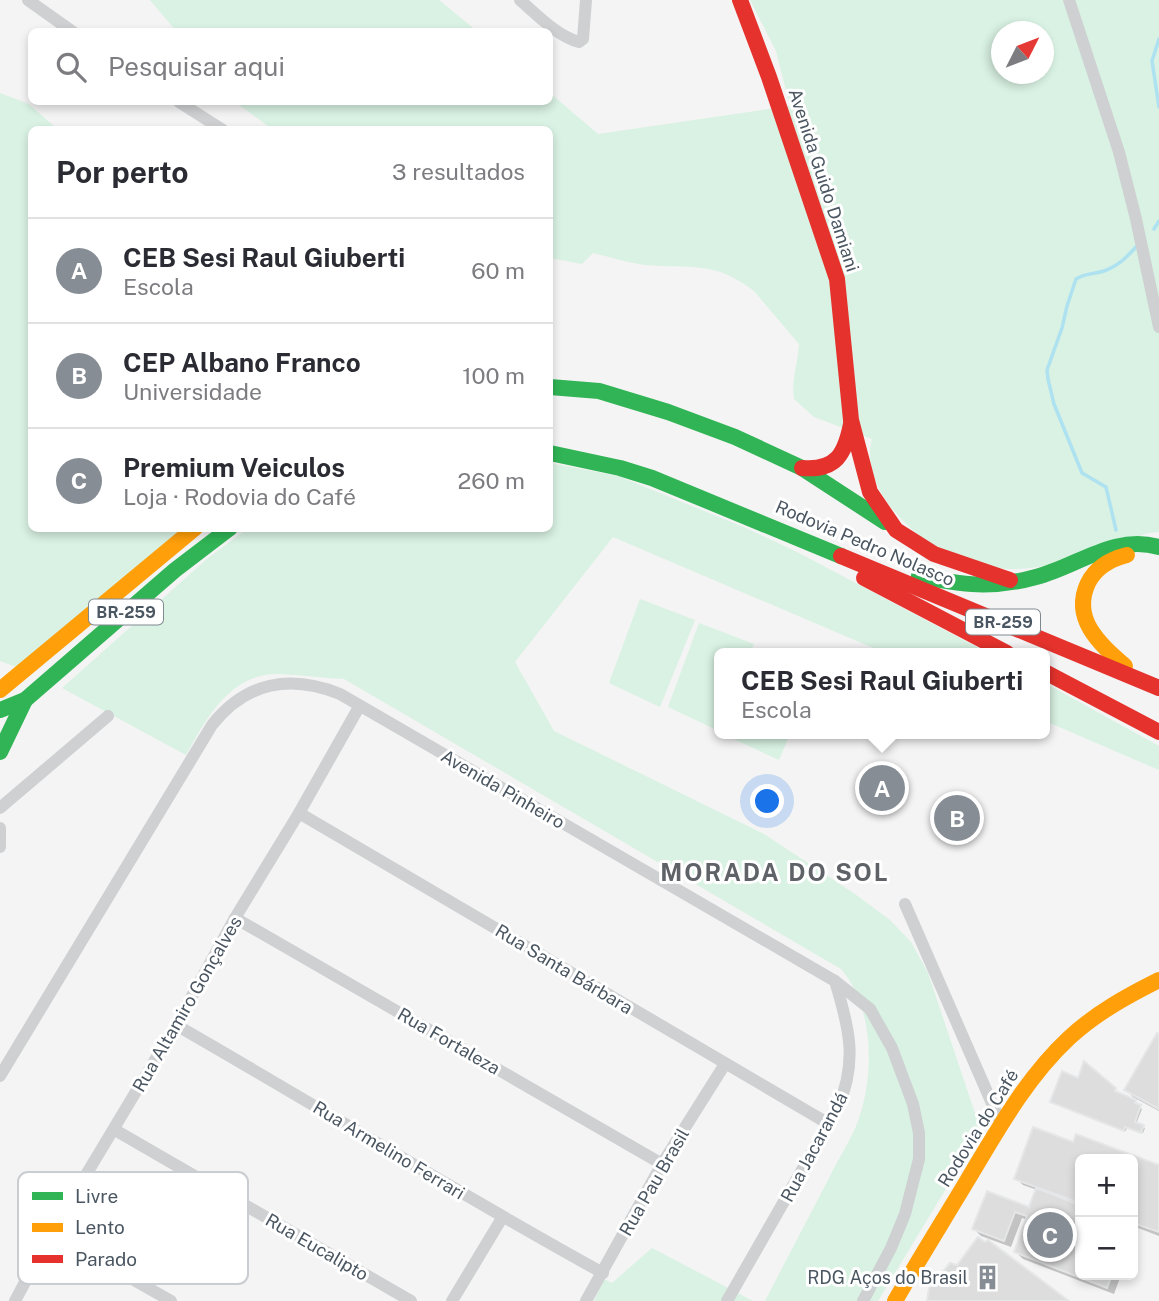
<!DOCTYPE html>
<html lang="pt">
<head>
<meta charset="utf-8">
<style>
  :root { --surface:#fff; --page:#f7f7f7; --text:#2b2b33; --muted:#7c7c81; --line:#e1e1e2; --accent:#868d94 }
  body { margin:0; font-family:"Public Sans",sans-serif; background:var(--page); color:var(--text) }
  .controls { position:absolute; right:21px; bottom:21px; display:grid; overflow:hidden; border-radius:10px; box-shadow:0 4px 10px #0003 }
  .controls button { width:63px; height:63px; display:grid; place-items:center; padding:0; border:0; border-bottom:2px solid var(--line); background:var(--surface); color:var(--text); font:35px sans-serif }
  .compass { position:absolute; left:991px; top:21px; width:63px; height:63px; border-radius:50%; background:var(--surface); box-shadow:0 4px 10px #0003; rotate:48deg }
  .you { position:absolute; left:768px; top:802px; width:24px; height:24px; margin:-18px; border:5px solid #fff; border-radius:50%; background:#1a73e8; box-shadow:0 0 0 10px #1a73e833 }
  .badge { display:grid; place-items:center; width:46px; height:46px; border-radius:50%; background:var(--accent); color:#fff; font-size:23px; font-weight:700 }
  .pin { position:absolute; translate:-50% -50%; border:4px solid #fff; box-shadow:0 2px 7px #0006 }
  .popup { position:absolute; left:714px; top:648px; width:336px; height:91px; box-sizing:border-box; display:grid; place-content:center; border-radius:10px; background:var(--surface); filter:drop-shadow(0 2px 5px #0005); font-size:23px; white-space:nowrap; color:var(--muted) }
  .popup b { font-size:26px; color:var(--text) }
  .popup::after { content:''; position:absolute; left:50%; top:100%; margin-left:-14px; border:14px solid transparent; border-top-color:var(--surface) }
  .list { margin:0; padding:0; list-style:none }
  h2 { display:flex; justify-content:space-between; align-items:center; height:91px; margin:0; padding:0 28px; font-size:30px }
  h2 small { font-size:23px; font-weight:400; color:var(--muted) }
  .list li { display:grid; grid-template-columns:46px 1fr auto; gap:21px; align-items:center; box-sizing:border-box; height:105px; padding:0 28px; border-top:2px solid var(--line) }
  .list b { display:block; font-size:26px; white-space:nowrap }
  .list p { margin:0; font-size:23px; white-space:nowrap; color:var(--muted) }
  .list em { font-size:23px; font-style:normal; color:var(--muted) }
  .icon { flex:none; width:38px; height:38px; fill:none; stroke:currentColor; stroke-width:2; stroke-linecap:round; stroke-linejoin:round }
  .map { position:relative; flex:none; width:1159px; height:1301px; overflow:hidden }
  .search { position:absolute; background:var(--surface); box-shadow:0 4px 10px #0003; left:28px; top:28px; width:525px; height:77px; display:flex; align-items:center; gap:18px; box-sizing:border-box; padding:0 24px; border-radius:10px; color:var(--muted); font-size:26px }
  .panel { position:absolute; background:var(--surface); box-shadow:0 4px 10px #0003; left:28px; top:126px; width:525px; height:406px; border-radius:10px }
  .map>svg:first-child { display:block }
</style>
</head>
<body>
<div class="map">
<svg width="1159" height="1301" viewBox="0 0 1159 1301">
  <rect width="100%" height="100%" fill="#f4f4f4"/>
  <g fill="#d9f2e3" fill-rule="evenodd">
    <polygon points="150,0 439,0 477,31 176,31"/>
    <path d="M750 0H1159V532L1149 533C1096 550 1037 580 979 565 971 563 963 558 955 554 925 542 917 536 895 512 878 493 865 464 872 439L814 417 794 399C791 381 798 363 799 344L754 291C714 260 691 269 646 265 628 263 610 257 593 253L582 264 550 258V130L272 129 235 102H550V93L598 134 790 106 776 51ZM1002 32H1044V74H1002Z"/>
    <polygon points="0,93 29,104 57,129 32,130 32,528 202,529 19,668 0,661"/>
    <path d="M550 463 618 476 746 528 799 553 988 653H885L613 537 515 662 554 731 764 834 855 894 890 920 911 942 928 973 981 1131 878 1301H765C786 1260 808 1219 829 1178 838 1159 851 1140 858 1121 875 1074 874 1007 841 969L344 679C323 678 301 675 279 674 230 673 206 719 186 755L62 688 208 558 247 529 550 528Z"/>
    <polygon points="640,599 695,620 660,707 609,683"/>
    <polygon points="699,623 754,644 750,653 719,653 719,731 668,707"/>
    <polygon points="1045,683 1159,746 1159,770 1045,721"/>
    <polygon points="728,734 790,734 779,760 727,736"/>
    <polygon points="652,1248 753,1301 594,1301 604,1279 612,1283"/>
  </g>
  <g fill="#0003">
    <polygon points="1159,1036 1159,1111 1133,1097 1126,1090"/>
    <polygon points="1115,1089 1116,1093 1135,1101 1136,1105 1142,1109 1136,1124 1145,1128 1143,1133 1127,1127 1126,1131 1054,1103"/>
    <polygon points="1077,1136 1159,1167 1159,1236 1133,1226 1133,1159 1080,1159 1080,1275 1121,1275 1114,1294 1023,1259 1016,1252 1028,1220 1022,1218 1011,1247 981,1236 974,1229 988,1193 1030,1209 1037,1190 1023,1185 1016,1178 1074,1144"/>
    <polygon points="1133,1229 1137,1233 1133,1243"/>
  </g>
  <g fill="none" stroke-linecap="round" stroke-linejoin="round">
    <g stroke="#aee2f0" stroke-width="3.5">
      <polyline points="1159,39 1152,61 1159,107"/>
      <polyline points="1154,229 1159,221"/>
      <path d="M1116 530 1106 487 1082 473 1054 404 1048 379 1047 370 1062 328 1067 306 1076 279C1085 273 1095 274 1104 271 1118 266 1127 257 1136 247"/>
    </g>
  </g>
  <g fill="#ddddde" stroke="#e5e6e7" stroke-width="2">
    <polygon points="1157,1033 1159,1034 1159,1109 1124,1090"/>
    <polygon points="1084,1061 1116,1088 1115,1091 1136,1100 1135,1103 1141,1105 1135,1122 1144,1125 1141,1133 1125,1127 1124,1131 1050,1102 1062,1071 1078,1078"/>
    <polygon points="1033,1127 1073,1142 1076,1134 1159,1165 1159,1232 1133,1223 1133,1159 1080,1159 1080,1203 1014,1179"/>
    <polygon points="1036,1188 1080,1205 1080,1275 1112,1275 1107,1288 1014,1252 1027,1216 1015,1212 1004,1241 972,1229 987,1191 1029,1207"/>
    <polygon points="978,1237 985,1242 988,1240 1069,1301 927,1301 929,1288 950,1263 957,1265"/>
  </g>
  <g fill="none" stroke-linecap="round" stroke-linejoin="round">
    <g stroke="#ced0d2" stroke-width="12">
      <polyline points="28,0 73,32"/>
      <path d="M520 0C537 15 557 36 579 42L583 39 586 0"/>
      <polyline points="1069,0 1119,152 1136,219 1159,327"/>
      <polyline points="179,102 223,130"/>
      <polyline points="0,808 108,716"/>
      <polyline points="299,813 829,1124"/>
      <polyline points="0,828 0,847"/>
      <polyline points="905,904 1001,1124"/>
      <polyline points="235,918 662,1164"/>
      <path d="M176 1025C319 1107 459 1194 603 1273"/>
      <path d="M0 1076 212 725C246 682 290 674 340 694L835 981 870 1009 892 1048 913 1104 919 1133V1159L905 1214 891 1248 863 1301"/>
      <polyline points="115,1130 411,1301"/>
      <polyline points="51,1233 171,1301"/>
      <polyline points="15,1301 51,1233 176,1025 235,918 299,813 359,707"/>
      <polyline points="452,1301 502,1218"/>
      <polyline points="586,1301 662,1164 725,1064"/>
      <path d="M727 1301 838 1107C858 1061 849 1027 835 981"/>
    </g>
    <g stroke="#30b455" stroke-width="16">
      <polyline points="550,387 599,391 668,412 735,437 802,468 885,522"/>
      <polyline points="550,453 620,468 652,478 841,556"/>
      <path d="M919 576C962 585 993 589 1036 577 1078 566 1114 534 1159 547"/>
      <polyline points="0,710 25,700 175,570 230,528"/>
      <polyline points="0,752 25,700"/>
    </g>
    <g stroke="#ff9f0a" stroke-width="16">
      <path d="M1125 666C1100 644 1071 619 1088 583 1096 567 1111 559 1127 555"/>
      <polyline points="0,690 195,528"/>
      <path d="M895 1301C918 1261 943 1221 967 1181 997 1131 1026 1078 1069 1038 1096 1013 1127 996 1159 980"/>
    </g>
    <g stroke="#e5322d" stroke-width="16">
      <polyline points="740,0 769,77 837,279 851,420 870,492 896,530 934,554 1010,580"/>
      <path d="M802 468C836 471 845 454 851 424"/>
      <polyline points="841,556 1159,688"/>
      <polyline points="864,578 1007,653"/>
      <polyline points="1045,672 1159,732"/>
    </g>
  </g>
  <defs>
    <symbol id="building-bare" viewBox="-9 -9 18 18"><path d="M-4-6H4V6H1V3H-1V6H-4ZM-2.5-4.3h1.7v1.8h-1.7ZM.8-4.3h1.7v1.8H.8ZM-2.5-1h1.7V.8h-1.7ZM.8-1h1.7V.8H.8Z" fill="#868d94" stroke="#fff" stroke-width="2.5" paint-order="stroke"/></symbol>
  </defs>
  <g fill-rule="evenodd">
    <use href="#building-bare" x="970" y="1260" width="35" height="35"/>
  </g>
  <g text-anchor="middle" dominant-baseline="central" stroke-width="6" stroke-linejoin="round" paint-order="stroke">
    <g fill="#fff" stroke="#808990" stroke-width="2">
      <rect x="89" y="599.5" width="74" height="25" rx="5"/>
      <rect x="966" y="609.5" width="74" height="25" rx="5"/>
    </g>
    <g font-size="16" font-weight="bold" fill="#4a5661">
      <text x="126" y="612">BR-259</text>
      <text x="1003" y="622">BR-259</text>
    </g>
    <g font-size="18" fill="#4a5661" stroke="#fff">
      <text transform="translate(824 180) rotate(72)">Avenida Guido Damiani</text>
      <text transform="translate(865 543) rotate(23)">Rodovia Pedro Nolasco</text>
      <text transform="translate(503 789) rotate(30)">Avenida Pinheiro</text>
      <text transform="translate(564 969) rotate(31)">Rua Santa Bárbara</text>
      <text transform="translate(187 1004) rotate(-60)">Rua Altamiro Gonçalves</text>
      <text transform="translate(449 1041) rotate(30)">Rua Fortaleza</text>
      <text transform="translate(978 1128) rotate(-58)">Rodovia do Café</text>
      <text transform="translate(814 1147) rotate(-62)">Rua Jacarandá</text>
      <text transform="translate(389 1150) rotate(31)">Rua Armelino Ferrari</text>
      <text transform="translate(654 1182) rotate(-60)">Rua Pau Brasil</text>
      <text transform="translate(317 1247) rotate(30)">Rua Eucalipto</text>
    </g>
    <g font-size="18" fill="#4a5661" stroke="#fff" text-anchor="end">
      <text x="968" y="1277">RDG Aços do Brasil</text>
    </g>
    <g font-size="24" font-weight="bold" letter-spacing="2" fill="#5f6368" stroke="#fff">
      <text x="775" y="872">MORADA DO SOL</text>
    </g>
  </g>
  <rect x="18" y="1172" width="230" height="112" rx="10" fill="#fff" stroke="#c9ccd0" stroke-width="2"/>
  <rect x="32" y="1192" width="31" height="8" fill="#30b455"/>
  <rect x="32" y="1223" width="31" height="9" fill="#ff9f0a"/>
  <rect x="32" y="1255" width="31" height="8" fill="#e5322d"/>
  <g font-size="19" fill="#4a5661">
    <text x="75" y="1203">Livre</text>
    <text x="75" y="1234">Lento</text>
    <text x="75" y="1266">Parado</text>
  </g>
</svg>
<div class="controls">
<button>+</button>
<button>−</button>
</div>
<svg class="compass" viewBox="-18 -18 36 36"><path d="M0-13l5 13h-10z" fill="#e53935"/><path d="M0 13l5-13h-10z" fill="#7c7c81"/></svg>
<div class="you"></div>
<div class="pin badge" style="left:882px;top:788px">A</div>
<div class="popup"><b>CEB Sesi Raul Giuberti</b>Escola</div>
<div class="pin badge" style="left:957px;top:818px">B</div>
<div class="pin badge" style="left:1050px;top:1235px">C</div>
<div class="search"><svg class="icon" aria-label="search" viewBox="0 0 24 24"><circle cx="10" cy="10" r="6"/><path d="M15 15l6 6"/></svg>Pesquisar aqui</div>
<section class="panel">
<h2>Por perto<small>3 resultados</small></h2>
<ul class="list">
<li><span class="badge">A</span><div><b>CEB Sesi Raul Giuberti</b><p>Escola</p></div><em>60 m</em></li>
<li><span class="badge">B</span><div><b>CEP Albano Franco</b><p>Universidade</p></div><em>100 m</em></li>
<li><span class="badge">C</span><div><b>Premium Veiculos</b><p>Loja · Rodovia do Café</p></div><em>260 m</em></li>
</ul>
</section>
</div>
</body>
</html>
